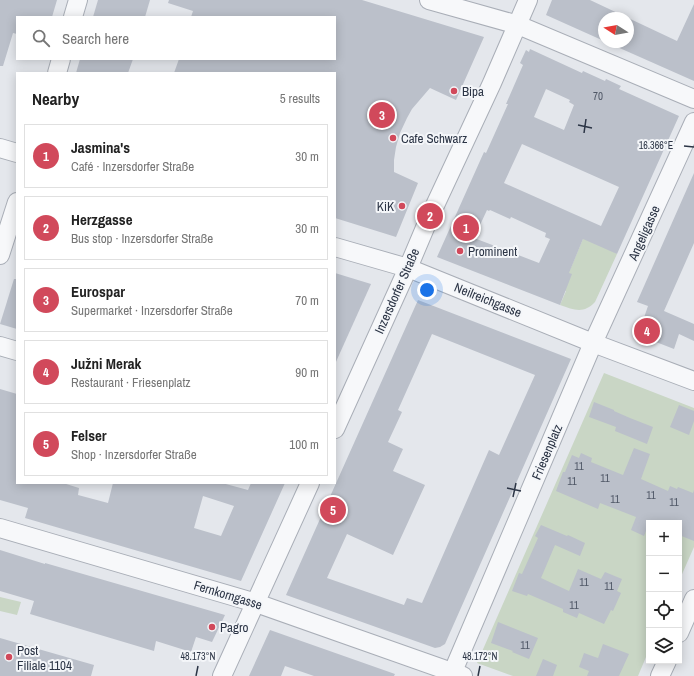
<!DOCTYPE html>
<html lang="en">
<head>
<meta charset="utf-8">
<style>
  :root { --surface:#fff; --page:#f6f6f6; --text:#222; --muted:#767676; --line:#e0e0e0; --accent:#d1495b }
  body { margin:0; font-family:"Archivo Narrow",sans-serif; background:var(--page); color:var(--text) }
  .controls { position:absolute; right:12px; bottom:12px; display:grid; overflow:hidden; border-radius:0px; box-shadow:0 2px 10px #0003 }
  .controls button { width:36px; height:36px; display:grid; place-items:center; padding:0; border:0; border-bottom:1px solid var(--line); background:var(--surface); color:var(--text); font:20px sans-serif }
  .compass { position:absolute; left:598px; top:12px; width:36px; height:36px; border-radius:50%; background:var(--surface); box-shadow:0 2px 10px #0003; rotate:281deg }
  .you { position:absolute; left:427px; top:290px; width:14px; height:14px; margin:-10px; border:3px solid #fff; border-radius:50%; background:#1a73e8; box-shadow:0 0 0 6px #1a73e833 }
  .badge { display:grid; place-items:center; width:26px; height:26px; border-radius:50%; background:var(--accent); color:#fff; font-size:13px; font-weight:700 }
  .pin { position:absolute; translate:-50% -50%; border:2px solid #fff; box-shadow:0 1px 4px #0006 }
  .list { margin:0; padding:0; list-style:none }
  h2 { display:flex; justify-content:space-between; align-items:center; height:52px; margin:0; padding:0 16px; font-size:17px }
  h2 small { font-size:13px; font-weight:400; color:var(--muted) }
  .list li { display:grid; grid-template-columns:26px 1fr auto; gap:12px; align-items:center; box-sizing:border-box; height:64px; margin:0 8px 8px; padding:0 8px; border:1px solid var(--line); border-radius:0px }
  .list b { display:block; font-size:15px; white-space:nowrap }
  .list p { margin:0; font-size:13px; white-space:nowrap; color:var(--muted) }
  .list em { font-size:13px; font-style:normal; color:var(--muted) }
  .icon { flex:none; width:22px; height:22px; fill:none; stroke:currentColor; stroke-width:2; stroke-linecap:round; stroke-linejoin:round }
  .map { position:relative; flex:none; width:694px; height:676px; overflow:hidden }
  .search { position:absolute; background:var(--surface); box-shadow:0 2px 10px #0003; left:16px; top:16px; width:320px; height:44px; display:flex; align-items:center; gap:10px; box-sizing:border-box; padding:0 14px; border-radius:0px; color:var(--muted); font-size:15px }
  .panel { position:absolute; background:var(--surface); box-shadow:0 2px 10px #0003; left:16px; top:72px; width:320px; height:412px; border-radius:0px }
  .map>svg:first-child { display:block }
</style>
</head>
<body>
<div class="map">
<svg width="694" height="676" viewBox="0 0 694 676">
  <rect width="100%" height="100%" fill="#e4e7ec"/>
  <g fill="#c9d6c5">
    <path d="M585 234 617 254 595 302C584 314 574 310 560 305L566 291 562 289Z"/>
    <polygon points="604,373 694,408 694,547 679,581 679,523 649,523 649,650 638,676 513,676 477,663"/>
    <polygon points="0,597 21,602 17,615 0,611"/>
  </g>
  <g fill="#bbc0ca" fill-rule="evenodd">
    <polygon points="0,0 57,0 52,17 17,17 17,34 13,33 3,66 0,66"/>
    <polygon points="98,0 150,0 145,17 93,17"/>
    <polygon points="169,0 362,0 484,37 456,100 430,88 412,109 407,118 400,133 396,147 394,160 394,172 418,183 396,237 335,218 335,73 174,73 179,59 335,59 335,17 191,17 193,11 168,3"/>
    <polygon points="552,0 590,0 677,41 694,4 694,81 606,42 628,42 628,18 604,18 604,41 546,15"/>
    <path d="M530 49 582 73 583 71 605 81 606 79 621 86 619 89 679 116 617 254 583 239 569 273 572 274 560 305 437 257 484 152 486 153 508 104H506L523 65 520 63 526 50 529 52ZM546 89 570 100 569 102 574 105 564 130 534 117ZM522 144 619 187 601 226 504 183ZM487 210 489 211 490 210 510 219 511 217 546 233 545 237 550 239 539 263 474 238Z"/>
    <polygon points="80,59 133,59 128,73 76,73"/>
    <polygon points="694,173 694,243 664,311 694,324 694,341 679,334 674,349 638,335 648,306 637,302"/>
    <polygon points="335,273 371,284 335,364"/>
    <polygon points="14,279 17,279 17,329 0,324"/>
    <path d="M418 300 571 359 445 644 440 647 435 648 286 595ZM432 334 535 375 499 455 489 450 422 603 407 598 404 605 327 578 347 534 393 555 425 485 393 471 403 449 388 442 402 412 398 410Z"/>
    <path d="M0 389 17 394V483H63L79 488 78 495 108 503 113 483H222L248 490 251 483H285L241 581 25 518 28 508 0 500ZM203 496 234 506 221 536 194 528Z"/>
    <polygon points="594,402 614,410 614,411 630,418 653,427 647,444 615,431 616,427 589,417"/>
    <polygon points="679,405 694,411 694,421 689,435 670,427"/>
    <polygon points="634,448 650,454 641,479 668,491 670,486 677,489 678,487 693,493 694,490 694,541 679,535 679,523 649,523 644,536 631,530 636,517 600,503 598,509 556,491 563,472 565,472 572,455 579,458 581,453 592,458 591,462 623,475"/>
    <polygon points="541,525 567,536 568,535 585,543 580,556 555,545 541,578 569,591 578,569 601,579 605,572 622,579 617,591 621,593 613,611 611,610 604,624 579,613 577,618 563,612 563,609 528,594 527,596 512,591 519,573 522,574 538,538 535,536"/>
    <polygon points="0,550 45,564 45,563 225,615 212,642 196,637 191,652 156,641 154,651 30,614 34,601 0,591"/>
    <polygon points="498,622 538,638 529,659 512,652 513,651 491,643"/>
    <polygon points="270,630 395,674 394,676 314,676 285,666 281,676 249,676"/>
    <polygon points="0,638 94,665 91,676 0,676"/>
    <polygon points="603,644 629,654 619,676 587,676 589,671 579,667 584,653 595,657 598,658"/>
    <polygon points="543,659 557,665 553,676 536,676"/>
  </g>
  <g fill="none" stroke-linecap="round" stroke-linejoin="round">
    <defs>
      <g id="minor">
        <polyline points="429,0 518,25 694,99"/>
        <polyline points="73,17 78,0"/>
        <polyline points="57,73 61,59"/>
        <polyline points="0,148 17,153"/>
        <polyline points="335,247 408,268 593,343 694,381"/>
        <polyline points="0,255 17,202"/>
        <polyline points="0,346 17,351"/>
        <polyline points="335,429 408,268 430,216 492,83 528,0"/>
        <polyline points="0,528 256,603 463,676"/>
        <polyline points="679,633 694,599"/>
        <polyline points="222,676 310,483"/>
        <polyline points="451,676 593,343 694,122"/>
        <polyline points="660,676 667,661"/>
      </g>
    </defs>
    <use href="#minor" stroke="#a9aeb7" stroke-width="20"/>
    <use href="#minor" stroke="#f7f8fa" stroke-width="18"/>
  </g>
  <path fill="none" stroke="#2b3445" stroke-width="1.5" d="M578 125 592 128M584 133 586 119M684 146 694 147M507 488 521 491M513 497 516 483M196 676 198 666M478 676 480 666"/>
  <g fill="#d1495b" stroke="#f4f6f9" stroke-width="1.5">
    <circle cx="454" cy="91" r="4"/>
    <circle cx="393" cy="138" r="4"/>
    <circle cx="402" cy="206" r="4"/>
    <circle cx="460" cy="251" r="4"/>
    <circle cx="212" cy="627" r="4"/>
    <circle cx="9" cy="657" r="4"/>
  </g>
  <g text-anchor="middle" dominant-baseline="central" stroke-width="4" stroke-linejoin="round" paint-order="stroke">
    <g font-size="11" fill="#4f5766">
      <text x="598" y="96">70</text>
      <text x="579" y="466">11</text>
      <text x="605" y="478">11</text>
      <text x="572" y="481">11</text>
      <text x="651" y="495">11</text>
      <text x="615" y="499">11</text>
      <text x="674" y="502">11</text>
      <text x="584" y="582">11</text>
      <text x="609" y="586">11</text>
      <text x="574" y="605">11</text>
      <text x="525" y="645">11</text>
    </g>
    <g font-size="13" fill="#2b3445" stroke="#f4f6f9" text-anchor="start">
      <text x="462" y="91">Bipa</text>
      <text x="401" y="138">Cafe Schwarz</text>
      <text x="394" y="206" text-anchor="end">KiK</text>
      <text x="468" y="251">Prominent</text>
      <text x="220" y="627">Pagro</text>
      <text x="17" y="650">Post<tspan x="17" dy="15">Filiale 1104</tspan></text>
    </g>
    <g font-size="13" fill="#2b3445" stroke="#f4f6f9">
      <text transform="translate(644 233) rotate(-66)">Angeligasse</text>
      <text transform="translate(397 291) rotate(-66)">Inzersdorfer Straße</text>
      <text transform="translate(488 300) rotate(22)">Neilreichgasse</text>
      <text transform="translate(547 452) rotate(-67)">Friesenplatz</text>
      <text transform="translate(228 595) rotate(17)">Fernkorngasse</text>
    </g>
  </g>
  <g font-size="10" text-anchor="middle" fill="#2b3445" stroke="#f4f6f9" stroke-width="4" stroke-linejoin="round" paint-order="stroke">
    <text x="656" y="149">16.366°E</text>
    <text x="198" y="660">48.173°N</text>
    <text x="480" y="660">48.172°N</text>
  </g>
</svg>
<div class="controls">
<button>+</button>
<button>−</button>
<button><svg class="icon" aria-label="locate" viewBox="0 0 24 24"><circle cx="12" cy="12" r="6"/><path d="M12 2v4M12 18v4M2 12h4M18 12h4"/></svg></button>
<button><svg class="icon" aria-label="layers" viewBox="0 0 24 24"><path d="M12 4l9 5-9 5-9-5zM3 14l9 5 9-5"/></svg></button>
</div>
<svg class="compass" viewBox="-18 -18 36 36"><path d="M0-13l5 13h-10z" fill="#e53935"/><path d="M0 13l5-13h-10z" fill="#767676"/></svg>
<div class="you"></div>
<div class="pin badge" style="left:466px;top:228px">1</div>
<div class="pin badge" style="left:430px;top:216px">2</div>
<div class="pin badge" style="left:382px;top:115px">3</div>
<div class="pin badge" style="left:647px;top:331px">4</div>
<div class="pin badge" style="left:333px;top:510px">5</div>
<div class="search"><svg class="icon" aria-label="search" viewBox="0 0 24 24"><circle cx="10" cy="10" r="6"/><path d="M15 15l6 6"/></svg>Search here</div>
<section class="panel">
<h2>Nearby<small>5 results</small></h2>
<ul class="list">
<li><span class="badge">1</span><div><b>Jasmina's</b><p>Café · Inzersdorfer Straße</p></div><em>30 m</em></li>
<li><span class="badge">2</span><div><b>Herzgasse</b><p>Bus stop · Inzersdorfer Straße</p></div><em>30 m</em></li>
<li><span class="badge">3</span><div><b>Eurospar</b><p>Supermarket · Inzersdorfer Straße</p></div><em>70 m</em></li>
<li><span class="badge">4</span><div><b>Južni Merak</b><p>Restaurant · Friesenplatz</p></div><em>90 m</em></li>
<li><span class="badge">5</span><div><b>Felser</b><p>Shop · Inzersdorfer Straße</p></div><em>100 m</em></li>
</ul>
</section>
</div>
</body>
</html>
